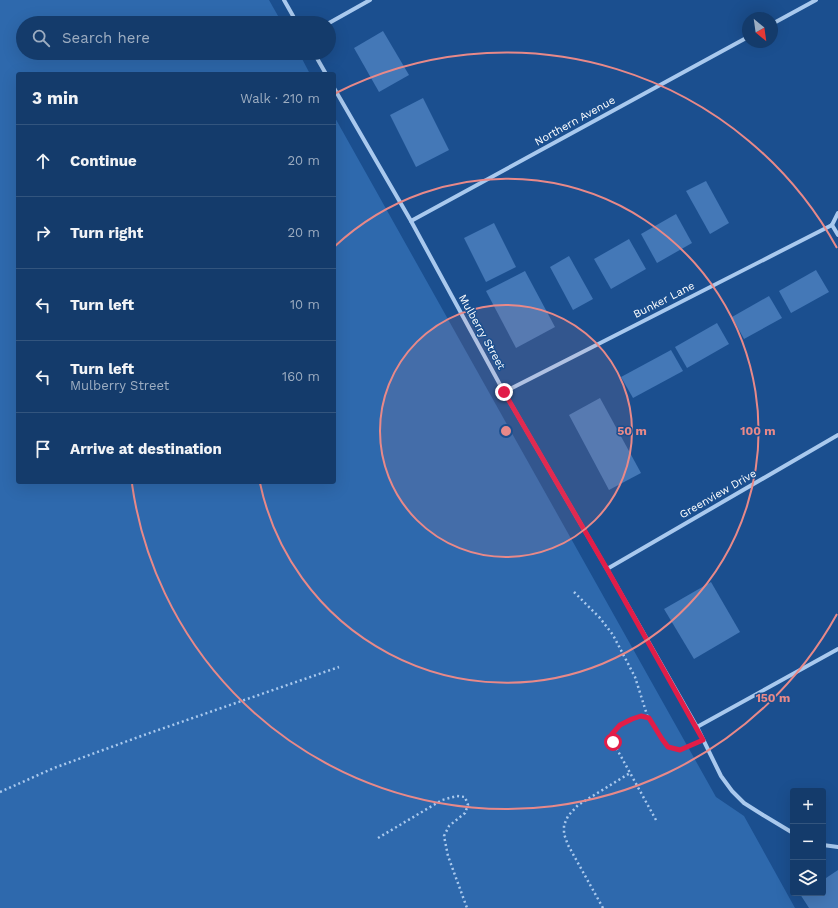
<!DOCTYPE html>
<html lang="en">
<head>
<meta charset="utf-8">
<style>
  :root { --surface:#143b6b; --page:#1d4271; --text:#f1f3f6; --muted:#9dadc1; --line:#33557e }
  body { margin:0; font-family:"Work Sans",sans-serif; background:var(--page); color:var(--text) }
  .controls { position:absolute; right:12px; bottom:12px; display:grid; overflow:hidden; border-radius:4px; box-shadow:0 4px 16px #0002 }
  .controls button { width:36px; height:36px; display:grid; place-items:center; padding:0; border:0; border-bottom:1px solid var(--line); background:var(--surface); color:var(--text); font:20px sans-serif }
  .compass { position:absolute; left:742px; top:12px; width:36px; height:36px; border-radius:50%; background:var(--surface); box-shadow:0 4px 16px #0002; rotate:151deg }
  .stop { position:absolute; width:12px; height:12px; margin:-9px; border:3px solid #e11d48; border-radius:50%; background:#fff }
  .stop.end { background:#e11d48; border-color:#fff; box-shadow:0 1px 4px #0008 }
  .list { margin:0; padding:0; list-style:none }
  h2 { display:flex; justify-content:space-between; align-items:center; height:52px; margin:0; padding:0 16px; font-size:17px }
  h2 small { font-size:13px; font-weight:400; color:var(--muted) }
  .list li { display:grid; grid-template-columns:26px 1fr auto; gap:12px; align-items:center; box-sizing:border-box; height:72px; padding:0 16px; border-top:1px solid var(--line) }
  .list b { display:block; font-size:15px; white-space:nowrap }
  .list p { margin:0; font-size:13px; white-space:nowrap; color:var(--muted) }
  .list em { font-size:13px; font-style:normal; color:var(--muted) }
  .icon { flex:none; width:22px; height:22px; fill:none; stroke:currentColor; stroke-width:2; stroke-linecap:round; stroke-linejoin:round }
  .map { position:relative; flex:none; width:838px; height:908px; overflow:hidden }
  .search { position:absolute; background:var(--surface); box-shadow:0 4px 16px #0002; left:16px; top:16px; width:320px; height:44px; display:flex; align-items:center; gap:10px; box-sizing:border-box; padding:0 14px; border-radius:22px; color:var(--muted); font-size:15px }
  .panel { position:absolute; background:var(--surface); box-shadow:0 4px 16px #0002; left:16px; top:72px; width:320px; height:412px; border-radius:4px }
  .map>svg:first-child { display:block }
</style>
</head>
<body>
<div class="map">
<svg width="838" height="908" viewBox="0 0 838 908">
  <rect width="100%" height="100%" fill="#1b4f8f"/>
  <polygon fill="#2e69ad" points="0,0 269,0 282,23 23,23 23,53 299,53 310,74 18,74 18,482 334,482 334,116 716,797 744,816 795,908 0,908"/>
  <g fill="#4478b7">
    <polygon points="383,31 409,75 379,92 354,48"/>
    <polygon points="423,98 449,150 416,167 390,115"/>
    <polygon points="706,181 729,223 710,234 686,191"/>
    <polygon points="676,214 692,243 657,263 641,234"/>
    <polygon points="494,223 516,267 486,282 464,238"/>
    <polygon points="629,239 646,269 611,289 594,259"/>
    <polygon points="569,256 593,299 573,310 550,267"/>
    <polygon points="816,270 829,292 791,313 779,291"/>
    <polygon points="525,271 555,327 516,348 486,291"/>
    <polygon points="769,296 782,318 744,339 732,317"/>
    <polygon points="717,323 729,344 687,368 675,347"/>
    <polygon points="671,350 683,371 633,398 621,377"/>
    <polygon points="600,398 641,473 609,490 569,415"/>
    <polygon points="711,582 740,632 694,659 664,609"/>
    <polygon points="838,870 838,908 809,908 800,894 802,893 823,893 823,880"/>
  </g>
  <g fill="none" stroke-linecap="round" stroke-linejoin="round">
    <g stroke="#a9c9ee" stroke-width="2.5" stroke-dasharray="2 3" stroke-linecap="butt">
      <polyline points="574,592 600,618 613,635 635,677 648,718"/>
      <polyline points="0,792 54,768 144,735 339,667"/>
      <polyline points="656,820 613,742 612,735 620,725 632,719 641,716 649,718 662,739 669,747 680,750 695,743"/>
      <polyline points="378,838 442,800 457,796 465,797 468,805 465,813 449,826 444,836 448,856 467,908"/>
      <polyline points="603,908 568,845 564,834 564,825 568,816 578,805 630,773"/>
    </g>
    <g stroke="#a9c9ee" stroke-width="4">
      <polyline points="284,0 297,23"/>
      <polyline points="329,23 370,0"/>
      <polyline points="772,24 816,0"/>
      <polyline points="314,53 326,74"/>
      <polyline points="334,88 411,221 504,392 607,569 697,727 721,776 732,791 744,803 763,815 793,833"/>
      <polyline points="411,221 748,37"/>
      <polyline points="832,225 838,213"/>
      <polyline points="832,225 838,235"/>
      <polyline points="504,392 832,225"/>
      <polyline points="607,569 838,435"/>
      <polyline points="697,727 838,649"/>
      <polyline points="823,845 838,847"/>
    </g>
  </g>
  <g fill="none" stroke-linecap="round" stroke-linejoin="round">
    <polyline stroke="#e11d48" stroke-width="5" points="504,392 607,569 703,740 680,750 668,747 662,739 649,718 641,716 632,719 620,725 612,734 613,742"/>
  </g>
  <circle cx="506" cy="431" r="126" fill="#e88989" fill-opacity=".12"/>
  <g fill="none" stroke="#e88989" stroke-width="2">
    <circle cx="506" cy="431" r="126"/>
    <path d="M334 247A252 252 0 1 1 260 483"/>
    <path d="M837 614A378 378 0 0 1 132 484M334 94A378 378 0 0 1 837 248"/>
  </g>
  <g text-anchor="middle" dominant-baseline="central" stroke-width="3" stroke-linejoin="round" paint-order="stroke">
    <g font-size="11" fill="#fff" stroke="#1b4f8f">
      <text transform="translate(575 121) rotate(-29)">Northern Avenue</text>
      <text transform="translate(664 300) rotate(-27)">Bunker Lane</text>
      <text transform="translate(482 332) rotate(61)">Mulberry Street</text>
      <text transform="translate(718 494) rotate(-30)">Greenview Drive</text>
    </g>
  </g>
  <circle cx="506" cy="431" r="6" fill="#e88989" stroke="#1b4f8f" stroke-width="2"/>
  <g font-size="12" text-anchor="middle" font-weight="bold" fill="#e88989" stroke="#1b4f8f" stroke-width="3" stroke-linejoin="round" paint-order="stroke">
    <text x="632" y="435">50 m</text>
    <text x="758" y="435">100 m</text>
    <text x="773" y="702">150 m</text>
  </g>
</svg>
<div class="controls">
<button>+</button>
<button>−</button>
<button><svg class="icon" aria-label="layers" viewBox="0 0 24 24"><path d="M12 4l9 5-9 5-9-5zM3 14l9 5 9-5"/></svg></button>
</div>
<svg class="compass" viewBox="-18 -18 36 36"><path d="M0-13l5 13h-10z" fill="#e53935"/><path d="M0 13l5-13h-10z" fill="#9dadc1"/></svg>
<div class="stop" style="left:613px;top:742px"></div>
<div class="stop end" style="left:504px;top:392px"></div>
<div class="search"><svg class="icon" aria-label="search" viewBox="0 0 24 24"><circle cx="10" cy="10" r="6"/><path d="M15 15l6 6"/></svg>Search here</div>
<section class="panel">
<h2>3 min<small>Walk · 210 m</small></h2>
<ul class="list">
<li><svg class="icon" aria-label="ahead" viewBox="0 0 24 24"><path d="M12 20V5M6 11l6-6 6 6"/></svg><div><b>Continue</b></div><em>20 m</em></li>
<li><svg class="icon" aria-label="right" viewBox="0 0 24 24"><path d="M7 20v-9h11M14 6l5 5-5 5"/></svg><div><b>Turn right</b></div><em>20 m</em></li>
<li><svg class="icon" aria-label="left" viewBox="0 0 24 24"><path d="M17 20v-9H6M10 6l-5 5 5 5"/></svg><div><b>Turn left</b></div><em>10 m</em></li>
<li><svg class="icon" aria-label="left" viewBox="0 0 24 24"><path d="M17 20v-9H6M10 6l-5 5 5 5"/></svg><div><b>Turn left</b><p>Mulberry Street</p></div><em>160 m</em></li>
<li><svg class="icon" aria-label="arrive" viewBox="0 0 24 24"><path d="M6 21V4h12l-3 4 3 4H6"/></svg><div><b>Arrive at destination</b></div></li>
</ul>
</section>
</div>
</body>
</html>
